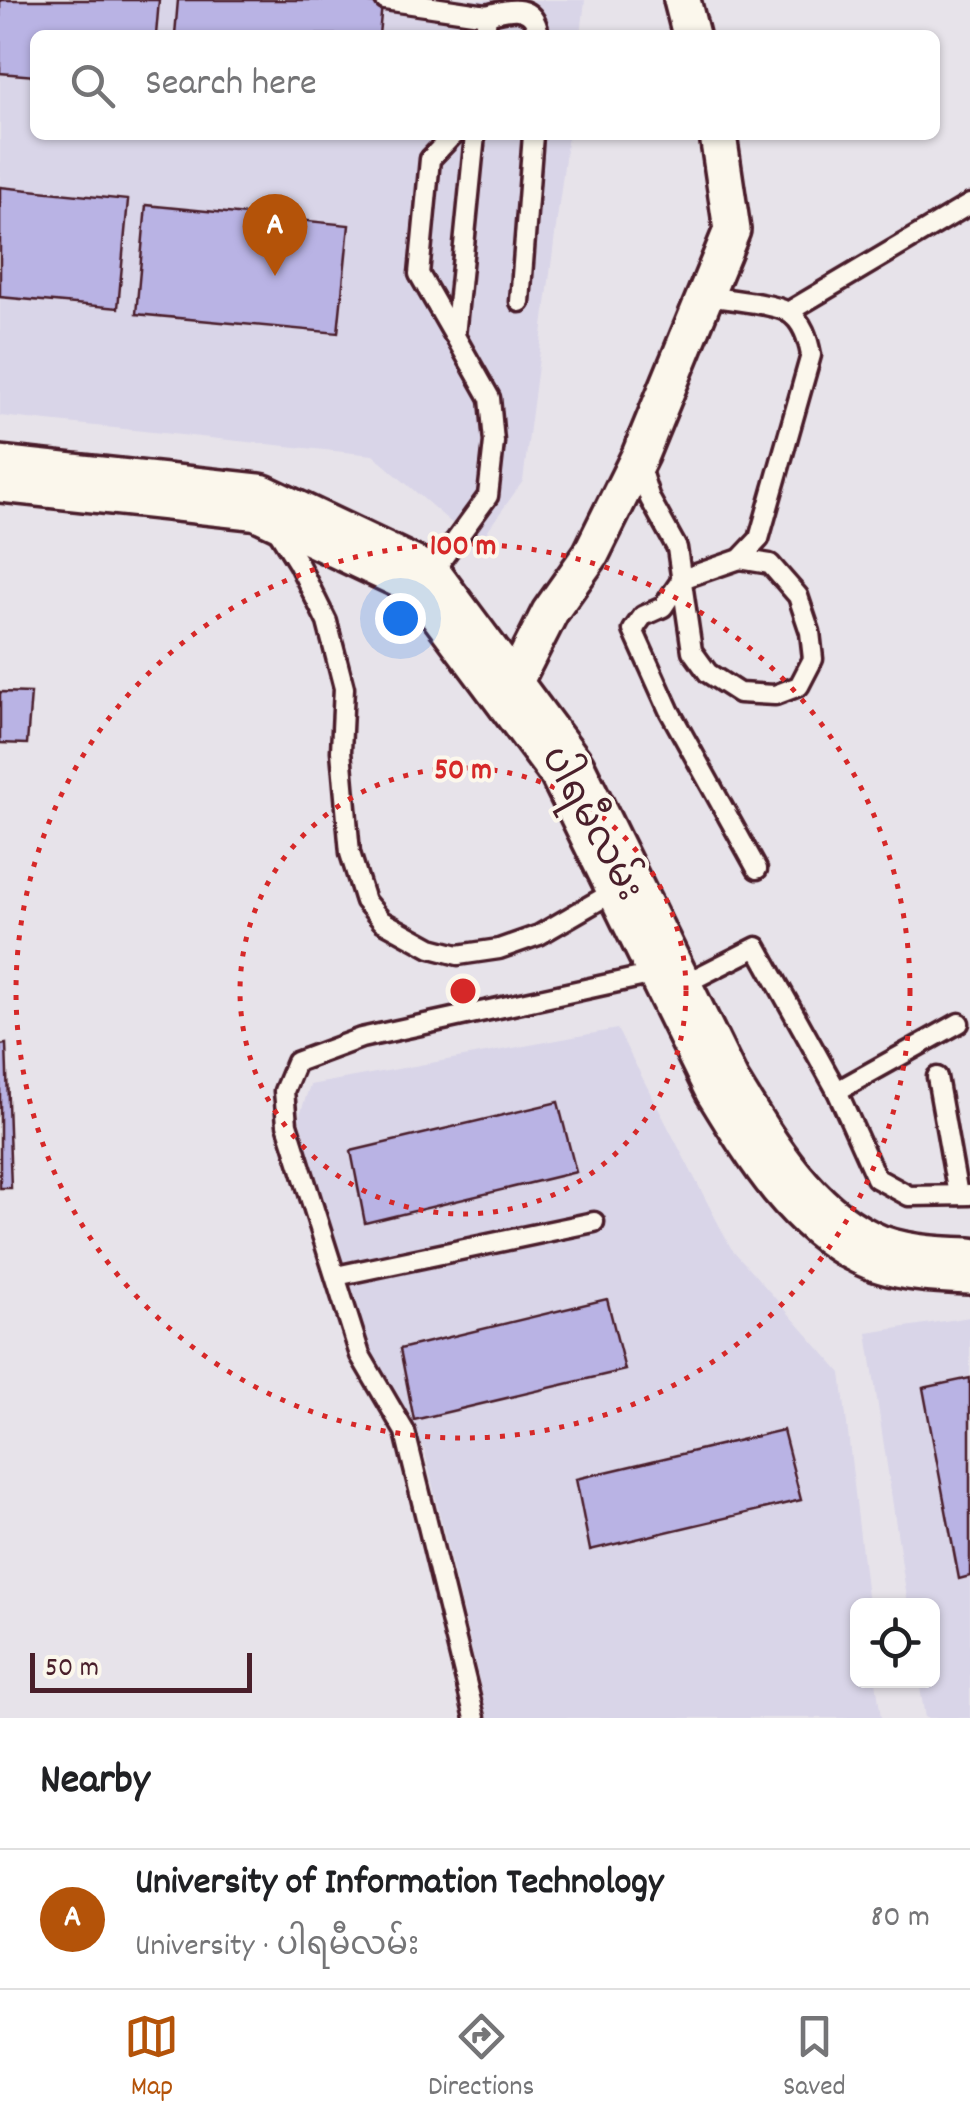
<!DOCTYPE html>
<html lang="en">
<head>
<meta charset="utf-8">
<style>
  :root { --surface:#fff; --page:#f6f6f6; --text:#202124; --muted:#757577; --line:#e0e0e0; --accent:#b45309 }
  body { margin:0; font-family:Dekko,"Noto Sans Myanmar",sans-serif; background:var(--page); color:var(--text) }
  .controls { position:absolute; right:30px; bottom:30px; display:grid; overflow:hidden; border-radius:15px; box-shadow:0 2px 8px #0004 }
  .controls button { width:90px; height:90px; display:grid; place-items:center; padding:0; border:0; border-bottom:2px solid var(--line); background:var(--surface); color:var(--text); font:50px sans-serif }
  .scale { position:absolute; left:30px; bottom:25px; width:222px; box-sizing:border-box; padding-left:10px; border:5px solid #4a1f2b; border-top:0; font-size:28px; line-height:35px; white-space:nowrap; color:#4a1f2b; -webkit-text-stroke:8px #fbf7ec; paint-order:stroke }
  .you { position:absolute; left:400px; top:618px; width:35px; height:35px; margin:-25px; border:8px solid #fff; border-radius:50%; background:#1a73e8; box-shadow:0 0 0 15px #1a73e833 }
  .badge { display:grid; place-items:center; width:65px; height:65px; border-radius:50%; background:var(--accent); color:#fff; font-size:32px; font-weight:700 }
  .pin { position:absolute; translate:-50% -82px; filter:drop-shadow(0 2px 5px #0008) }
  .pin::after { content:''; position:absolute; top:52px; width:35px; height:30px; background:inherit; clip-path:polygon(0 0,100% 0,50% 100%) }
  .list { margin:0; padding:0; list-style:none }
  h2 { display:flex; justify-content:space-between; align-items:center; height:130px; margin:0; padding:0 40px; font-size:42px }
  h2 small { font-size:32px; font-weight:400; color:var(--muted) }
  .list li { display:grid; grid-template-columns:65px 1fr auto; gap:30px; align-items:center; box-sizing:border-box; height:140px; padding:0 40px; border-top:2px solid var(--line) }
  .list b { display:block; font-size:38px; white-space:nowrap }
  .list p { margin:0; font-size:32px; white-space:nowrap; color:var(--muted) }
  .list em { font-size:32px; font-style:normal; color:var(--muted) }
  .icon { flex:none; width:55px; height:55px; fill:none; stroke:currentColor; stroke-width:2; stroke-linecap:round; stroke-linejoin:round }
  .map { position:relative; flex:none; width:970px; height:1718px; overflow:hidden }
  .search { position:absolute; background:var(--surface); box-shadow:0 2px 8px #0004; left:30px; right:30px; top:30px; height:110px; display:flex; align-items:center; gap:25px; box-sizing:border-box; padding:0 35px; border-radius:15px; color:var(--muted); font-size:38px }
  .sheet { height:270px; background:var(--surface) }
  nav { display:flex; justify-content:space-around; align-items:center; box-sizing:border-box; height:140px; border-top:2px solid var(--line); background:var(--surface); font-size:28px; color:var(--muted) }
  nav a { display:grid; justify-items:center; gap:5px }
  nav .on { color:var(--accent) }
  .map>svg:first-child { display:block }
</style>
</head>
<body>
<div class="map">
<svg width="970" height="1718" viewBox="0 0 970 1718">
  <rect width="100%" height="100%" fill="#e7e3ea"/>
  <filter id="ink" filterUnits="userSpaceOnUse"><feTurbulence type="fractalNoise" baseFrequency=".01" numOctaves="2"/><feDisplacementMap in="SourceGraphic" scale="20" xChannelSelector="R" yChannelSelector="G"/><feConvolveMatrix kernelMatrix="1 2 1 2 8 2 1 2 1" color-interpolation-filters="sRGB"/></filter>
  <g filter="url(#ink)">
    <g fill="#d9d5e8">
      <polygon points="0,0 585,0 581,35 35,35 35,135 568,135 523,481 477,545 373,455 0,416"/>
      <polygon points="617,1029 731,1248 841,1373 868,1605 858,1606 858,1680 876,1681 881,1718 488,1718 424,1449 374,1361 344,1286 299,1117 310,1085"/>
      <polygon points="970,1317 970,1718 925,1718 919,1681 932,1680 932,1606 908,1605 867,1333"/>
    </g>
    <g fill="#b9b3e4" stroke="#4a1f2b" stroke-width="2.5">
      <polygon points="0,0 159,0 156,35 35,35 35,76 0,73"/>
      <polygon points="178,0 339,0 382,4 379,35 175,35"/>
      <polygon points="0,187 128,200 118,308 0,297"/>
      <polygon points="146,205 349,225 338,333 136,314"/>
      <polygon points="0,692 31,693 27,744 0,743"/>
      <polygon points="6,1044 11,1188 0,1188 0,1045"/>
      <polygon points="558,1102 576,1172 365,1223 351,1151"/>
      <polygon points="607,1299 625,1370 414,1420 400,1349"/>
      <polygon points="970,1378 970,1576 959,1579 923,1388"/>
      <polygon points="783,1430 801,1500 590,1550 576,1479"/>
    </g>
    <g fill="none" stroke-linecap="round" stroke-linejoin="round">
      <defs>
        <g id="service">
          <polyline points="385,0 487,15 485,35"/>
          <path d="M487 15C512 8 534 3 539 35"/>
          <polyline points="453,135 430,159 419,274 454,335"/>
          <path d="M705 296C725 299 772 303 788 312 803 321 808 339 811 355L759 539 740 559 682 579 663 607 643 616 633 630 669 710 757 869"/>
          <polyline points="520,302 533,135"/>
          <polyline points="788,312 970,204"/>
          <polyline points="640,461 642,474 650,499 677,548 692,651 708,673 739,693 775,695 799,686 813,659 810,632 798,596 770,564 740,559"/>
          <polyline points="276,528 298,563 327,622 344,688 341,751 350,853 365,901 382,921 431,948 458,955 499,949 539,935 620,888"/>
          <polyline points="429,577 488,496 494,442 490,398 455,336 475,135"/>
          <polyline points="680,986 757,947 837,1091 959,1023"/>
          <polyline points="937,1077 958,1195"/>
          <polyline points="837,1091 876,1178 909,1196 970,1195"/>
          <polyline points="336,1276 594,1222"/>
          <polyline points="475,1718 405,1432 360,1355 287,1124 284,1091 296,1062 361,1038 659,973"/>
        </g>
        <g id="minor">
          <polyline points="682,0 691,35"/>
          <polyline points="509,693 550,612 591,554 640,455 732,230 718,135"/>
        </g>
        <path id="primary" d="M0 474 259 502 426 581 567 770 722 1086C759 1146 799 1215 864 1247 894 1263 937 1265 970 1266"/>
      </defs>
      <use href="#service" stroke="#4a1f2b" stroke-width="25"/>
      <use href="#minor" stroke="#4a1f2b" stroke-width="42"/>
      <use href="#primary" stroke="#4a1f2b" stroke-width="62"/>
      <use href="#service" stroke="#fbf7ec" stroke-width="18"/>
      <use href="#minor" stroke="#fbf7ec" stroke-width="35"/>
      <use href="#primary" stroke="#fbf7ec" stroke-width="55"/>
    </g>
  </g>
  <g fill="none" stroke="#d62828" stroke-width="5" stroke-dasharray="5 10">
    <circle cx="463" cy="991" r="223"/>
    <circle cx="463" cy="991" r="447"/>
  </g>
  <g text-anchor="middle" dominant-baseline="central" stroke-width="8" stroke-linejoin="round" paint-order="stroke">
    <g font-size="38" fill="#4a1f2b" stroke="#fbf7ec">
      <text transform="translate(589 825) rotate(61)">ပါရမီလမ်း</text>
    </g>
  </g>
  <circle cx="463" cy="991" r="15" fill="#d62828" stroke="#fbf7ec" stroke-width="5"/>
  <g font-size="30" text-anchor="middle" font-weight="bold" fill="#d62828" stroke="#fbf7ec" stroke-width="8" stroke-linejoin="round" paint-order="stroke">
    <text x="463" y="554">100 m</text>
    <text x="463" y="778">50 m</text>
  </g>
</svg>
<div class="controls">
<button><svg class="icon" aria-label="locate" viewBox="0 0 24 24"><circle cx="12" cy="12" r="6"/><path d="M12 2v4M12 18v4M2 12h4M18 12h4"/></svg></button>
</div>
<div class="scale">50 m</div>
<div class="you"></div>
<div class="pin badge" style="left:275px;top:276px">A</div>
<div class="search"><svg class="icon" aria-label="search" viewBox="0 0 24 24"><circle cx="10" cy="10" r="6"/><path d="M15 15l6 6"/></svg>Search here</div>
</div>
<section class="sheet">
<h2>Nearby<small></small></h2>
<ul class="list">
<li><span class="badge">A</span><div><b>University of Information Technology</b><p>University · ပါရမီလမ်း</p></div><em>80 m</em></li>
</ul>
</section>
<nav>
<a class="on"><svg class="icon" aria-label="map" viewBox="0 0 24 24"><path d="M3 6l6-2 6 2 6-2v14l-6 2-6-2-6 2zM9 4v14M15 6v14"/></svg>Map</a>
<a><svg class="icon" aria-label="directions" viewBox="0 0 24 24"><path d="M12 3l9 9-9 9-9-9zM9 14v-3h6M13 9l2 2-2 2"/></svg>Directions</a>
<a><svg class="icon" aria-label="saved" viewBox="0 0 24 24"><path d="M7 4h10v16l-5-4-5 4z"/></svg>Saved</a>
</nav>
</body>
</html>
